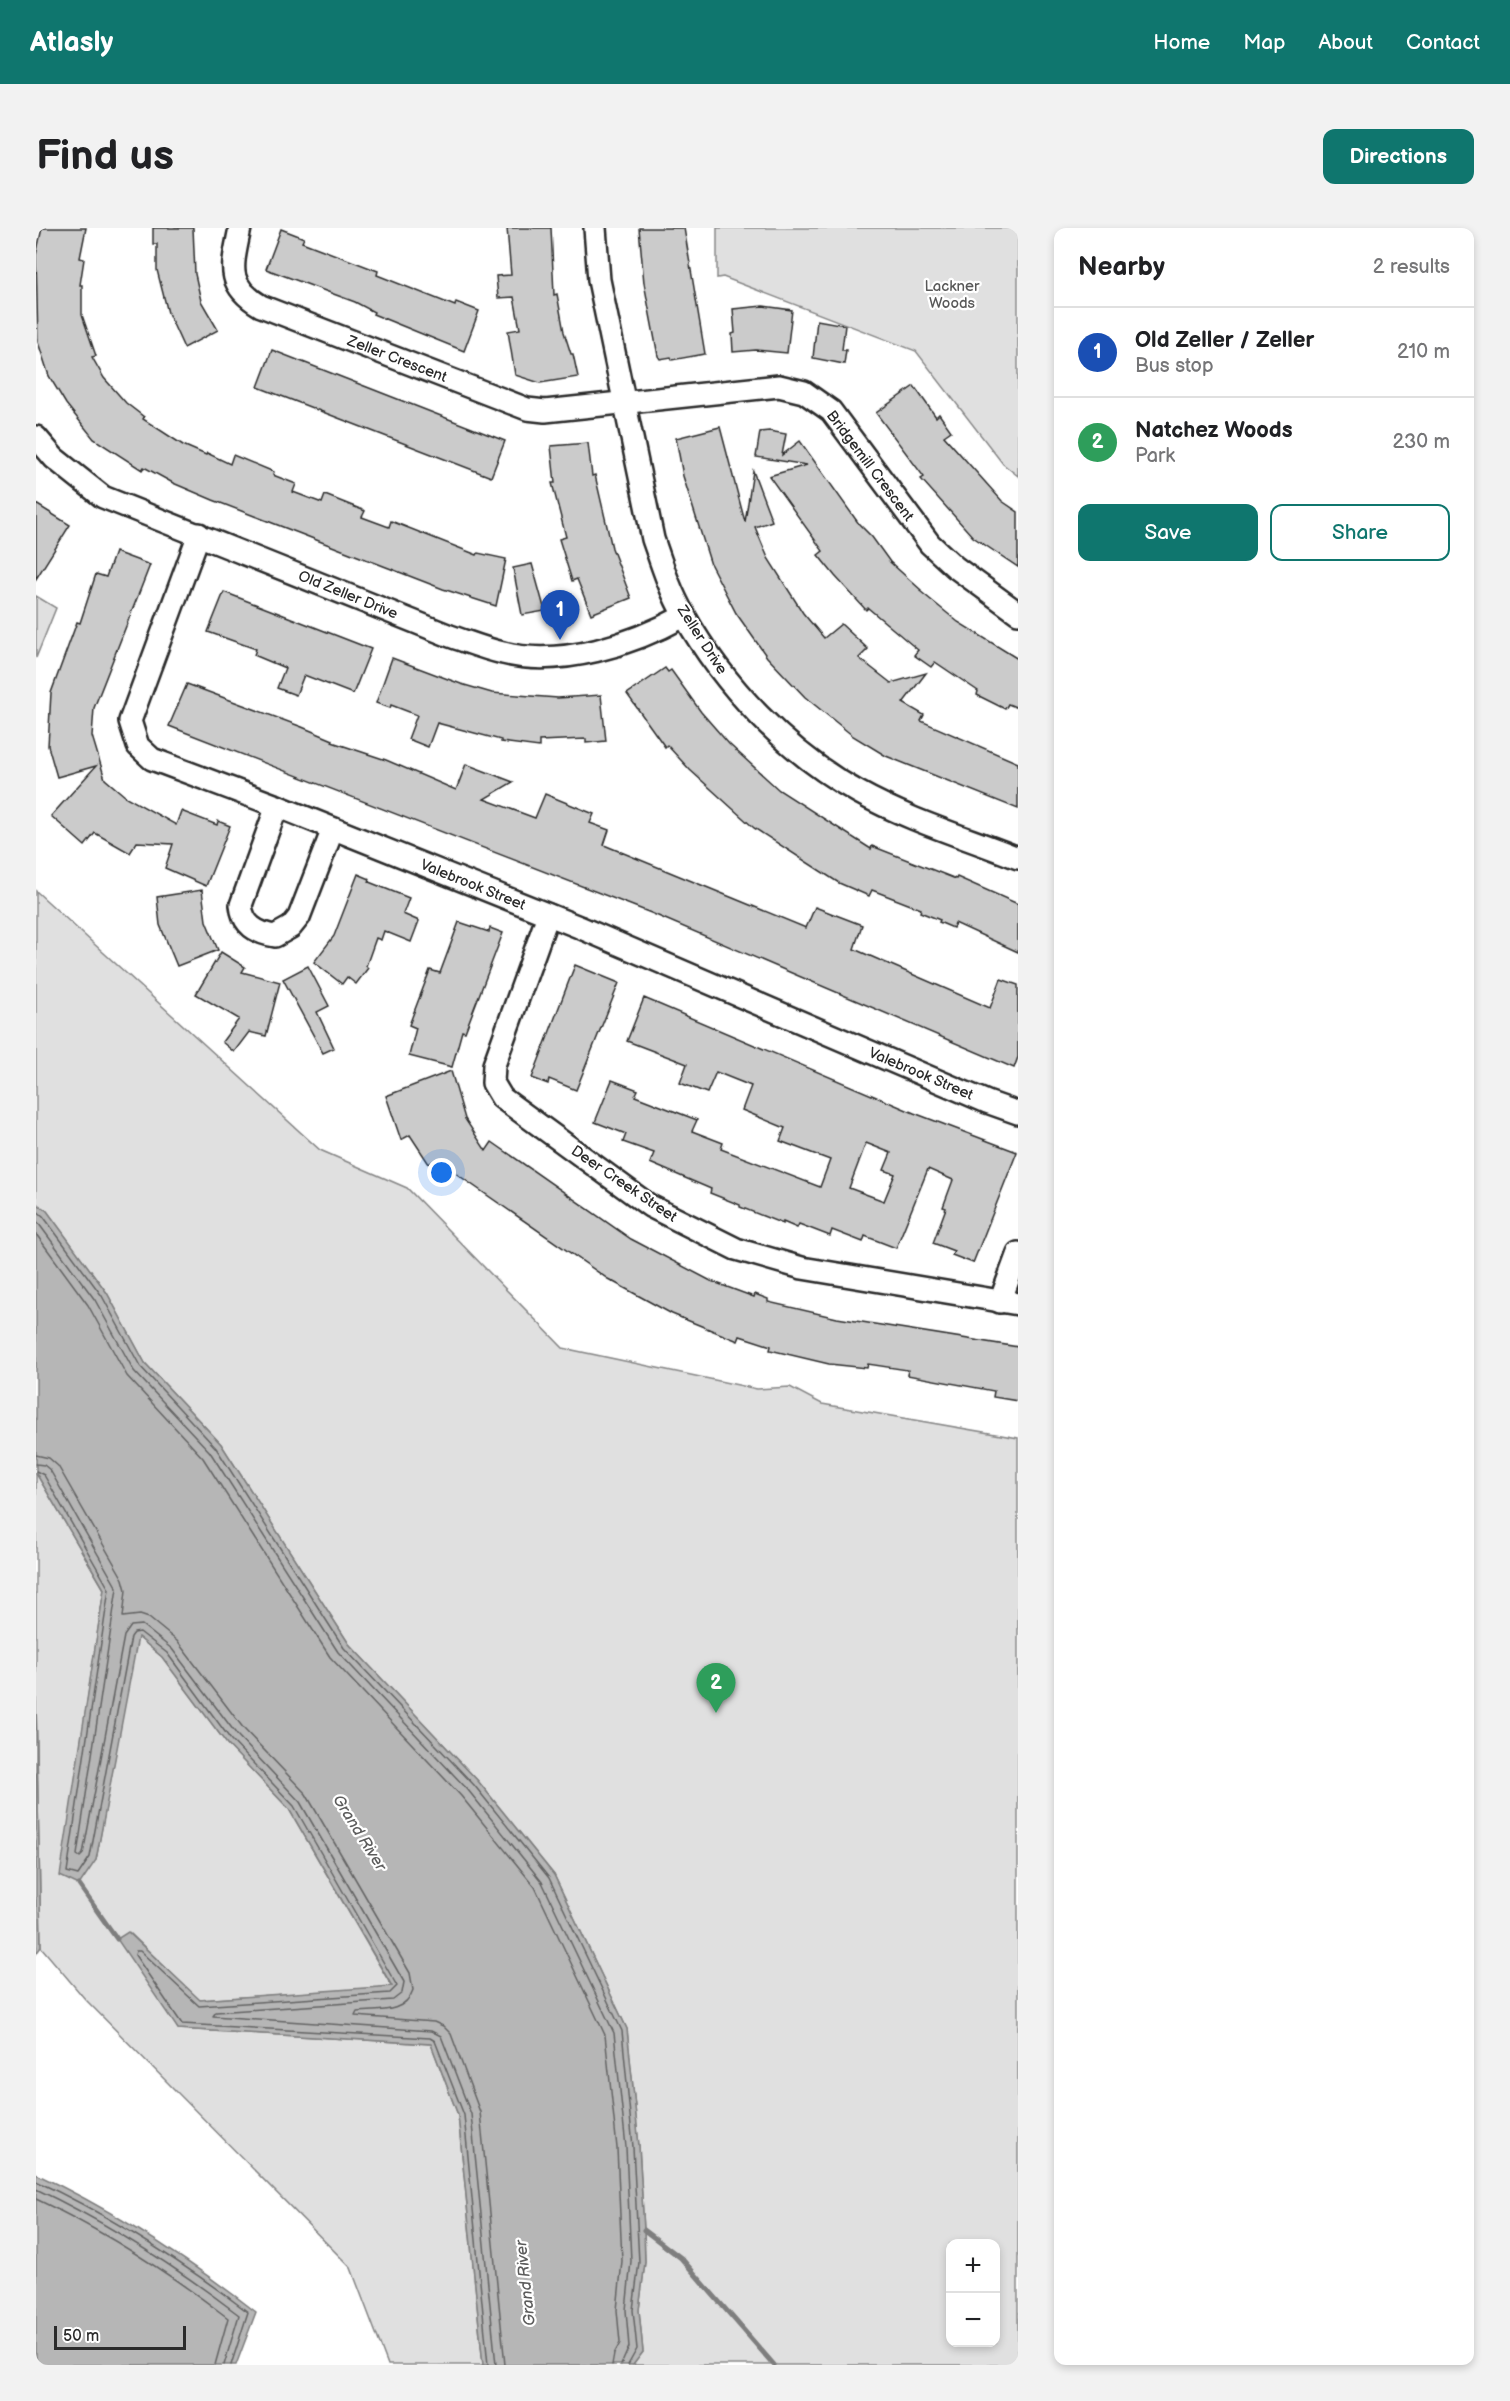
<!DOCTYPE html>
<html lang="en">
<head>
<meta charset="utf-8">
<style>
  :root { --surface:#fff; --page:#f2f2f2; --text:#202124; --muted:#757577; --line:#e0e0e0; --accent:#0f766e }
  body { margin:0; font-family:"Balsamiq Sans",sans-serif; background:var(--page); color:var(--text) }
  .controls { position:absolute; right:18px; bottom:18px; display:grid; overflow:hidden; border-radius:12px; box-shadow:0 3px 9px #0003 }
  .controls button { width:54px; height:54px; display:grid; place-items:center; padding:0; border:0; border-bottom:2px solid var(--line); background:var(--surface); color:var(--text); font:30px sans-serif }
  .scale { position:absolute; left:18px; bottom:15px; width:132px; box-sizing:border-box; padding-left:6px; border:3px solid #2b2b2b; border-top:0; font-size:16px; line-height:21px; white-space:nowrap; color:#2b2b2b; -webkit-text-stroke:4px #fff; paint-order:stroke }
  .you { position:absolute; left:406px; top:945px; width:21px; height:21px; margin:-15px; border:4px solid #fff; border-radius:50%; background:#1a73e8; box-shadow:0 0 0 9px #1a73e833 }
  .badge { display:grid; place-items:center; width:39px; height:39px; border-radius:50%; background:var(--accent); color:#fff; font-size:20px; font-weight:700 }
  .pin { position:absolute; translate:-50% -50px; filter:drop-shadow(0 2px 3px #0008) }
  .pin::after { content:''; position:absolute; top:32px; width:21px; height:18px; background:inherit; clip-path:polygon(0 0,100% 0,50% 100%) }
  .list { margin:0; padding:0; list-style:none }
  h2 { display:flex; justify-content:space-between; align-items:center; height:78px; margin:0; padding:0 24px; font-size:26px }
  h2 small { font-size:20px; font-weight:400; color:var(--muted) }
  .list li { display:grid; grid-template-columns:39px 1fr auto; gap:18px; align-items:center; box-sizing:border-box; height:90px; padding:0 24px; border-top:2px solid var(--line) }
  .list b { display:block; font-size:22px; white-space:nowrap }
  .list p { margin:0; font-size:20px; white-space:nowrap; color:var(--muted) }
  .list em { font-size:20px; font-style:normal; color:var(--muted) }
  .actions { display:flex; gap:12px; padding:18px 24px }
  .actions a { flex:1; padding:14px 0; border:2px solid var(--accent); border-radius:12px; text-align:center; font-size:21px; color:var(--accent) }
  .actions .main { background:var(--accent); color:#fff }
  .map { position:relative; flex:none; width:982px; height:2137px; overflow:hidden; border-radius:12px }
  header { display:flex; align-items:center; gap:36px; box-sizing:border-box; height:84px; padding:0 30px; background:var(--accent); color:#fff }
  header strong { font-size:28px }
  nav { display:flex; gap:33px; margin-inline-start:auto; font-size:21px }
  .intro { display:flex; align-items:center; justify-content:space-between; box-sizing:border-box; height:144px; padding:0 36px }
  h1 { margin:0; font-size:42px }
  .button { padding:15px 27px; border-radius:12px; background:var(--accent); color:#fff; font-size:21px; font-weight:700 }
  main { display:flex; gap:36px; padding:0 36px }
  aside { flex:1; background:var(--surface); border-radius:12px; box-shadow:0 3px 9px #0003 }
  .map>svg:first-child { display:block }
</style>
</head>
<body>
<header>
<strong>Atlasly</strong>
<nav><a>Home</a><a>Map</a><a>About</a><a>Contact</a></nav>
</header>
<div class="intro"><h1>Find us</h1><a class="button">Directions</a></div>
<main>
<div class="map">
<svg width="982" height="2137" viewBox="0 0 982 2137">
  <rect width="100%" height="100%" fill="#fff"/>
  <filter id="ink" filterUnits="userSpaceOnUse"><feTurbulence type="fractalNoise" baseFrequency=".0167" numOctaves="2"/><feDisplacementMap in="SourceGraphic" scale="12" xChannelSelector="R" yChannelSelector="G"/><feConvolveMatrix kernelMatrix="1 2 1 2 8 2 1 2 1" color-interpolation-filters="sRGB"/></filter>
  <g filter="url(#ink)">
    <g fill="#e0e0e0" stroke="#868686" stroke-width="1.5" fill-rule="evenodd">
      <polygon points="681,0 982,0 982,248 967,236 880,123 687,49 681,50"/>
      <polygon points="0,368 20,380 0,430"/>
      <path d="M0 663 284 922 371 960 527 1120 721 1161 754 1159 786 1176 982 1210V2137H597L607 2124 603 2082 609 2034 608 2002 603 1918 591 1801 518 1647 442 1553 313 1416 185 1216 109 1135 71 1065 11 983 0 975ZM914 2016H960V2114H914Z"/>
      <polygon points="0,1245 68,1361 25,1647 60,1632 101,1408 126,1429 191,1516 253,1581 356,1759 163,1772 93,1704 142,1801 395,1816 422,1887 447,2137 352,2137 315,2040 49,1771 5,1719 0,1473"/>
    </g>
    <g fill="#b6b6b6" stroke="#7e7e7e" stroke-width="1.5">
      <polygon points="0,975 11,983 71,1065 109,1135 185,1216 313,1416 442,1553 518,1647 591,1801 603,1918 608,2002 609,2034 603,2082 607,2124 597,2137 447,2137 422,1887 395,1816 142,1801 81,1711 92,1704 164,1772 356,1758 253,1581 191,1516 126,1429 102,1409 60,1632 43,1657 24,1648 68,1361 0,1245"/>
      <polygon points="0,1473 5,1719 0,1726"/>
      <path d="M0 1946C79 1983 152 2031 220 2084L200 2137H0Z"/>
    </g>
    <g fill="none" stroke-linecap="round" stroke-linejoin="round">
      <g stroke="#636363" stroke-width="1.5">
        <polyline points="0,982 7,988 66,1068 104,1138 180,1220 308,1420 438,1557 513,1650 586,1803 597,1919 603,2034 597,2082 601,2121 592,2137"/>
        <polyline points="0,992 59,1072 98,1143 174,1224 302,1424 432,1562 506,1654 578,1805 590,1919 595,2033 590,2082 593,2119 585,2137"/>
        <polyline points="0,1006 52,1077 91,1148 167,1230 294,1429 425,1568 499,1659 569,1807 581,1920 586,2033 581,2082 584,2115 578,2126 576,2137"/>
        <path d="M0 1227 13 1230 22 1238 87 1351 90 1362 87 1389 104 1387 113 1390 141 1413 208 1501 270 1566 374 1745 377 1762C369 1786 342 1782 321 1784L319 1788 398 1794 407 1798 415 1806 444 1884 469 2137"/>
        <polyline points="0,1236 8,1237 14,1242 81,1360 41,1627 44,1629 47,1626 88,1408 95,1398 106,1397 136,1421 201,1507 264,1574 368,1754 366,1765 357,1772 180,1784 177,1788 395,1803 405,1808 435,1886 460,2137"/>
        <polyline points="0,1243 8,1247 73,1361 31,1644 42,1647 54,1629 95,1409 98,1405 104,1404 131,1425 195,1512 258,1578 361,1758 354,1765 163,1778 104,1723 100,1723 99,1727 146,1796 394,1810 399,1813 428,1887 452,2137"/>
        <path d="M0 1953C75 1988 146 2034 212 2084L195 2137"/>
        <path d="M0 1961C72 1995 140 2039 203 2087L188 2137"/>
        <path d="M0 1971C68 2003 133 2045 192 2090L179 2137"/>
      </g>
      <g stroke="#7e7e7e" stroke-width="5">
        <polyline points="43,1657 81,1711"/>
        <polyline points="608,2002 645,2030 738,2137"/>
      </g>
    </g>
    <g fill="#cbcbcb" stroke="#2b2b2b" stroke-width="1.5" fill-rule="evenodd">
      <polygon points="6,0 50,0 44,30 48,31 44,57 46,57 46,87 60,128 56,129 68,150 90,175 108,189 107,191 147,217 170,227 171,225 194,236 197,227 238,244 237,247 260,256 257,264 286,275 289,267 329,283 326,289 353,299 355,293 441,327 442,325 470,331 460,378 407,361 177,272 137,255 108,239 106,242 58,211 30,176 13,148 2,114 0,27"/>
      <polygon points="117,0 157,0 159,46 165,73 182,102 148,120 132,85 121,42 121,16 117,16"/>
      <polygon points="471,0 515,0 518,67 521,66 528,104 535,126 537,126 542,149 504,155 479,147 472,103 484,101 478,69 462,70 460,48 475,47"/>
      <polygon points="603,0 648,0 669,126 636,132 635,129 624,131 622,128 608,55"/>
      <polygon points="245,1 268,10 266,14 342,43 341,47 419,78 420,74 443,83 428,123 337,86 338,84 319,74 230,41"/>
      <polygon points="727,78 756,82 751,125 720,122 697,124 696,106 699,105 697,81"/>
      <polygon points="781,92 809,97 806,122 810,122 808,136 777,130"/>
      <polygon points="236,122 469,213 455,249 222,159"/>
      <polygon points="878,158 900,189 903,186 915,203 908,208 966,273 982,284 982,339 937,309 885,251 888,249 840,185"/>
      <polygon points="684,199 709,294 717,243 736,293 719,299 732,330 767,385 788,410 805,396 832,421 823,430 855,455 890,445 867,475 888,487 885,493 982,535 982,581 850,528 817,508 769,469 731,429 700,385 675,337 647,248 640,210"/>
      <polygon points="733,203 750,206 746,227 764,213 823,296 836,309 854,334 885,362 884,363 922,394 982,431 982,480 972,476 969,481 941,467 942,463 899,434 895,439 878,427 882,422 832,380 830,382 799,348 782,327 787,323 733,248 771,237 720,229 724,204"/>
      <polygon points="552,215 556,248 559,247 576,320 595,370 555,386 541,351 536,353 523,311 530,309 516,255 519,255 515,218"/>
      <polygon points="0,276 34,297 0,351"/>
      <polygon points="79,324 114,337 58,480 56,508 69,551 90,569 140,597 145,583 181,597 182,593 194,598 170,658 129,640 137,616 101,614 94,625 59,605 49,618 15,588 60,538 21,549 12,518 15,465 41,394 44,395 60,346 70,349"/>
      <polygon points="496,336 509,383 486,387 477,340"/>
      <polygon points="188,364 335,421 317,466 268,447 260,467 241,460 249,440 218,427 220,421 172,404"/>
      <polygon points="356,430 425,456 456,465 522,470 565,467 570,513 550,515 550,511 503,513 503,519 465,514 465,512 401,495 392,519 372,511 381,487 355,477 354,480 340,475"/>
      <polygon points="629,440 632,444 635,442 665,484 693,516 743,562 835,621 836,618 920,651 921,649 982,676 982,724 919,695 917,700 903,694 904,692 884,684 885,681 836,662 833,668 803,655 718,600 654,542 631,517 629,519 591,466"/>
      <polygon points="151,456 266,499 297,512 296,514 350,532 420,562 430,536 477,554 448,571 499,590 509,566 548,582 558,586 554,595 573,602 568,617 770,700 779,679 826,697 818,721 954,780 965,751 982,757 982,829 978,840 615,685 133,498"/>
      <polygon points="322,646 334,651 333,654 373,670 367,686 383,693 375,714 348,703 345,712 340,710 330,738 332,740 320,756 311,749 306,756 278,734 298,708"/>
      <polygon points="166,662 170,693 182,722 141,738 124,697 121,669"/>
      <polygon points="423,694 453,704 454,700 467,705 429,804 426,803 416,839 373,828 380,800 373,797 394,742 404,745"/>
      <polygon points="185,724 209,739 206,744 244,754 230,808 213,804 198,824 186,814 203,791 160,766"/>
      <polygon points="539,737 583,755 540,862 513,851 512,856 496,850"/>
      <polygon points="272,738 293,778 281,784 298,820 287,825 247,751"/>
      <path d="M608 770 878 885 981 924 937 1035 916 1027 918 1023 897 1015 910 980 907 979 917 952 892 941 860 1020 829 1008 827 1014 796 1002 794 1008 763 996 761 1000 747 994V996L704 979V977L674 965 675 961 614 935 618 925 587 914 590 906 559 894 576 852 602 862 599 868 661 892 656 903 687 915 685 921 784 959 794 932 744 913 749 900 706 882 715 858 680 844 671 865 644 855 651 836 591 813ZM830 915 855 925 848 942 859 946 848 973 813 960Z"/>
      <polygon points="415,843 429,891 450,923 456,914 595,1011 675,1053 718,1069 719,1066 732,1071 732,1074 801,1090 982,1119 982,1173 957,1169 958,1163 871,1147 872,1142 832,1136 831,1140 793,1136 734,1122 735,1118 704,1108 702,1113 636,1086 572,1051 412,940 408,942 401,931 393,936 374,907 365,912 350,868"/>
    </g>
    <g fill="none" stroke-linecap="round" stroke-linejoin="round">
      <defs>
        <g id="minor">
          <path d="M204 0C197 37 188 56 225 78L491 181 509 183 743 158 768 164 795 183 894 316 919 339 982 385"/>
          <path d="M559 0 563 52 617 311C626 337 634 363 648 387 687 457 751 525 822 564 872 592 929 609 982 630"/>
          <path d="M0 209 18 230 67 269 414 408C432 414 449 421 467 425 525 440 597 416 648 388"/>
          <polyline points="163,306 94,493 102,518 116,531 241,578 543,699 951,874 982,885"/>
          <path d="M241 578 205 677C207 697 220 705 239 708L255 699 263 689 297 601"/>
          <polyline points="512,687 458,837 457,855 466,870 614,978 700,1021 766,1040 982,1076"/>
          <polyline points="964,1074 982,1025"/>
        </g>
      </defs>
      <use href="#minor" stroke="#2b2b2b" stroke-width="26"/>
      <use href="#minor" stroke="#fff" stroke-width="21"/>
    </g>
  </g>
  <g text-anchor="middle" dominant-baseline="central" stroke-width="4.5" stroke-linejoin="round" paint-order="stroke">
    <g font-size="15" fill="#585858" stroke="#fff">
      <text x="916" y="58">Lackner<tspan x="916" dy="17">Woods</tspan></text>
    </g>
    <g font-size="15" fill="#2b2b2b" stroke="#fff">
      <text transform="translate(361 131) rotate(21)">Zeller Crescent</text>
      <text transform="translate(834 238) rotate(53)">Bridgemill Crescent</text>
      <text transform="translate(312 367) rotate(22)">Old Zeller Drive</text>
      <text transform="translate(666 412) rotate(57)">Zeller Drive</text>
      <text transform="translate(437 657) rotate(22)">Valebrook Street</text>
      <text transform="translate(885 846) rotate(23)">Valebrook Street</text>
      <text transform="translate(588 956) rotate(34)">Deer Creek Street</text>
    </g>
    <g font-size="16" font-style="italic" fill="#5c5c5c" stroke="#fff">
      <text transform="translate(323 1605) rotate(58)">Grand River</text>
      <text transform="translate(490 2055) rotate(-96)">Grand River</text>
    </g>
  </g>
</svg>
<div class="controls">
<button>+</button>
<button>−</button>
</div>
<div class="scale">50 m</div>
<div class="you"></div>
<div class="pin badge" style="left:524px;top:412px;background:#1a4fb4">1</div>
<div class="pin badge" style="left:680px;top:1485px;background:#2e9e5b">2</div>
</div>
<aside>
<h2>Nearby<small>2 results</small></h2>
<ul class="list">
<li><span class="badge" style="background:#1a4fb4">1</span><div><b>Old Zeller / Zeller</b><p>Bus stop</p></div><em>210 m</em></li>
<li><span class="badge" style="background:#2e9e5b">2</span><div><b>Natchez Woods</b><p>Park</p></div><em>230 m</em></li>
</ul>
<div class="actions"><a class="main">Save</a><a>Share</a></div>
</aside>
</main>
</body>
</html>
